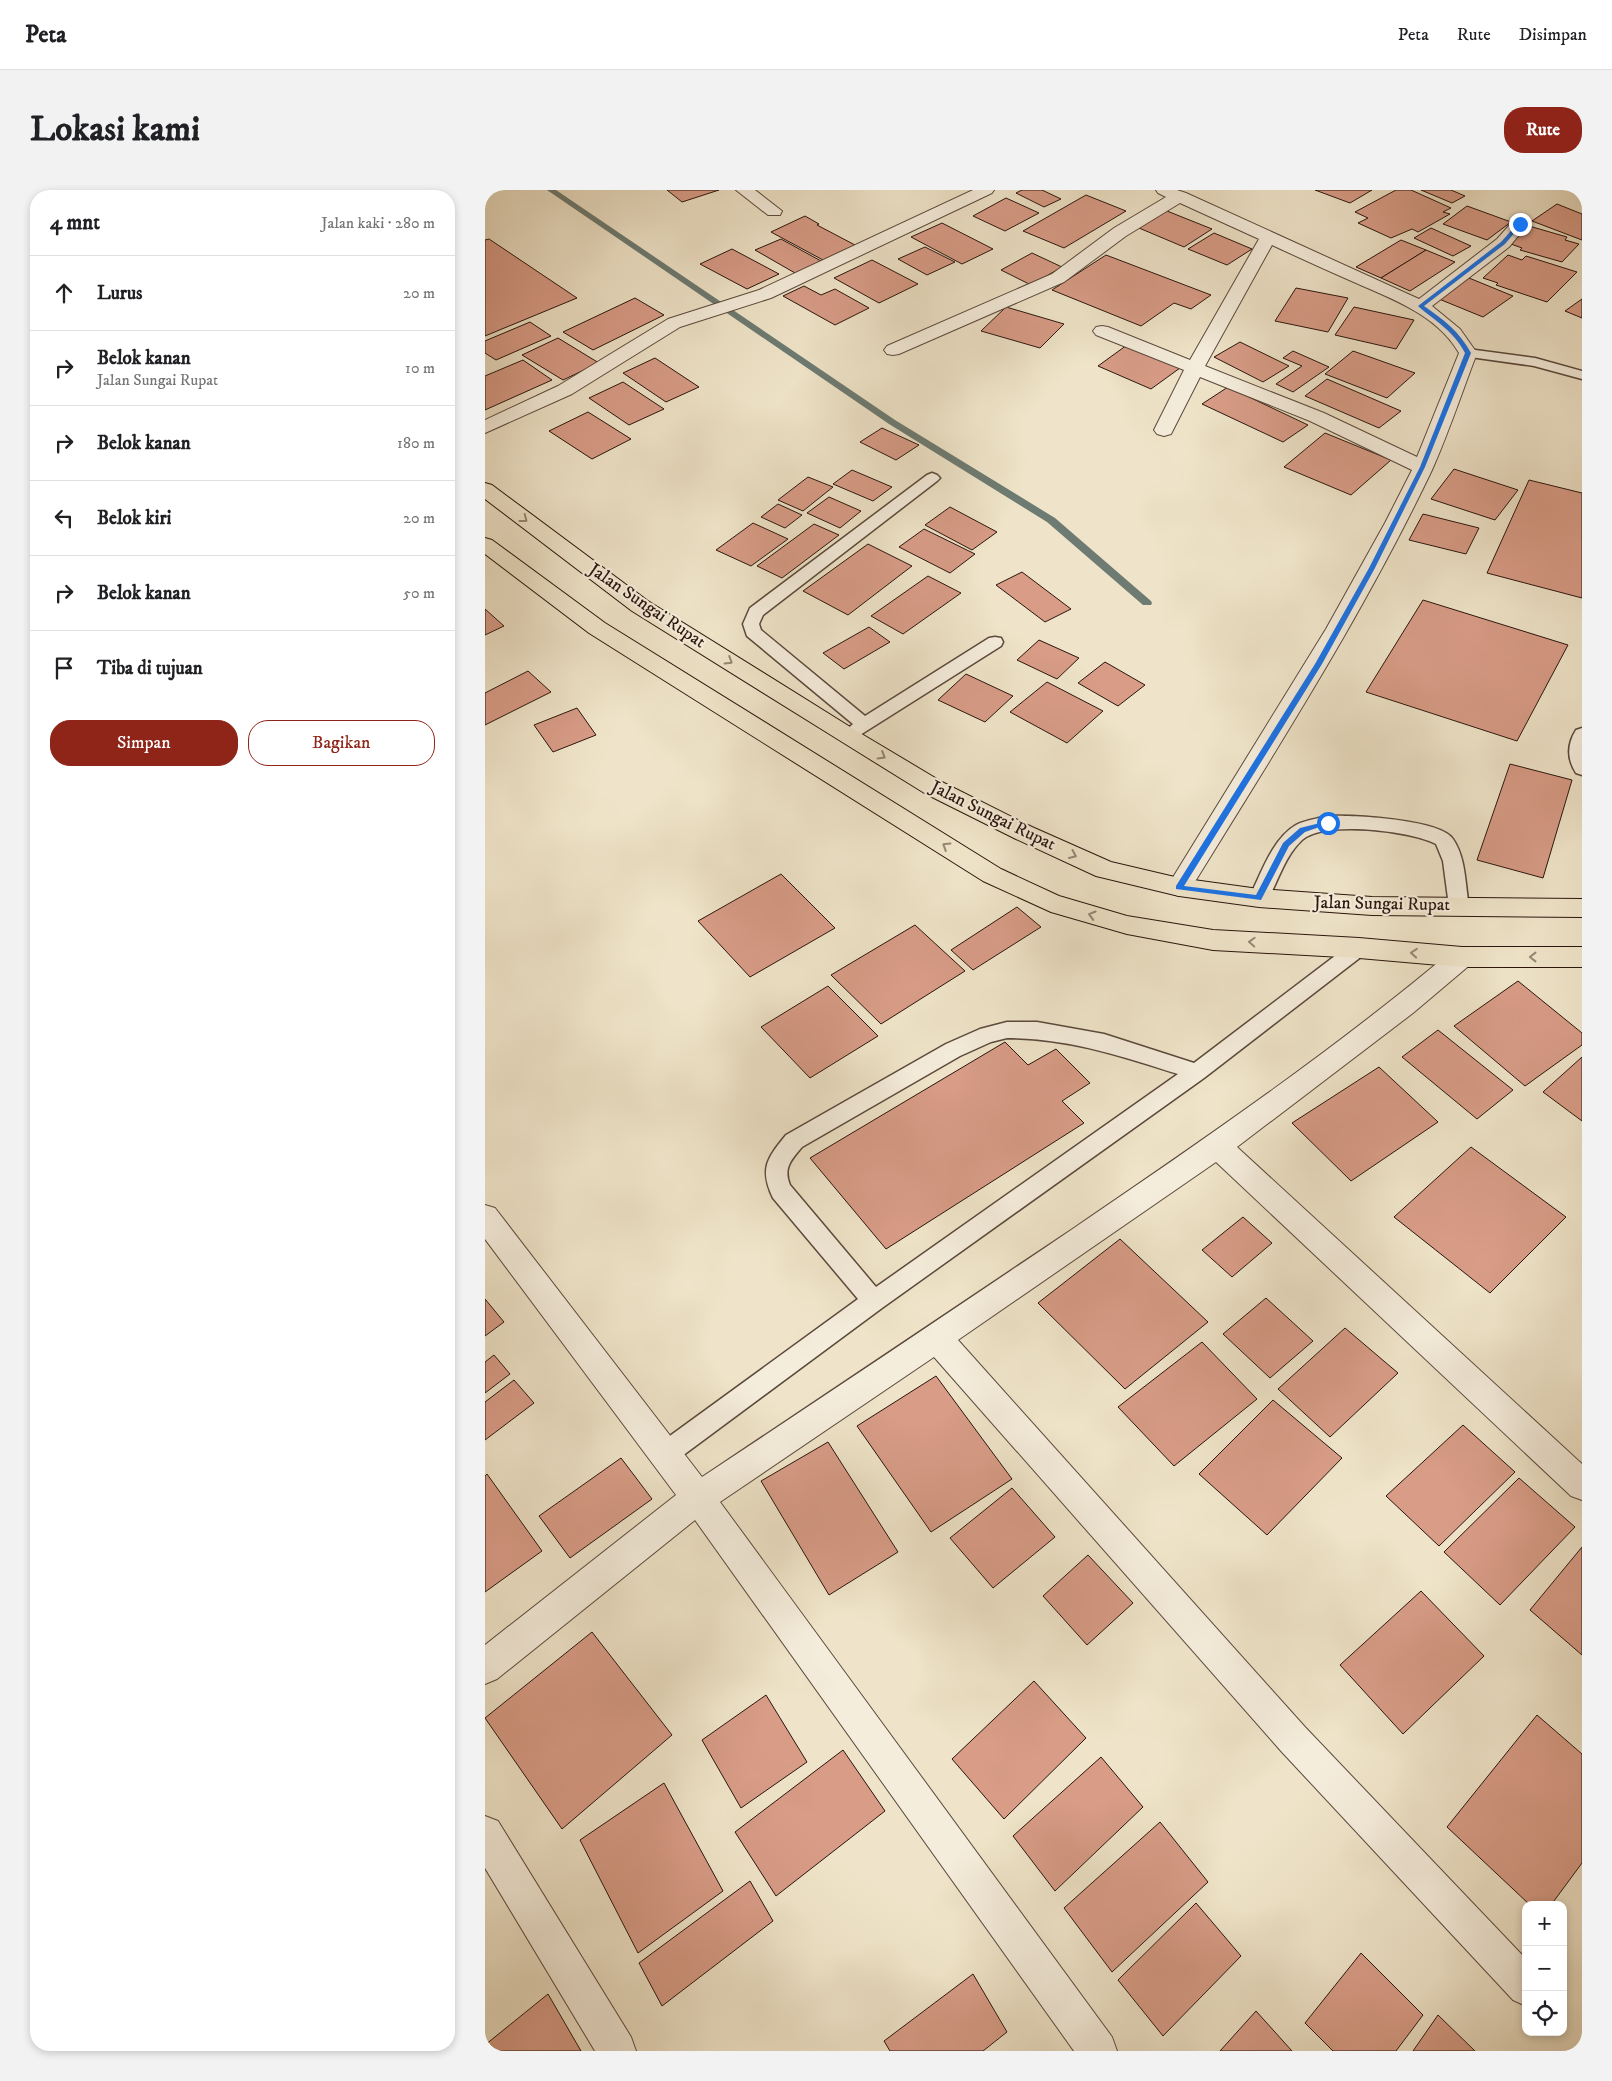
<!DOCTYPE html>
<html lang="id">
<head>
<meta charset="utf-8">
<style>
  :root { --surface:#fff; --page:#f2f2f2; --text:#202124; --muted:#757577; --line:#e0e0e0; --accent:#8f2418 }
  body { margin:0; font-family:"IM FELL DW Pica",serif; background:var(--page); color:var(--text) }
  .controls { position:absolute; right:15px; bottom:15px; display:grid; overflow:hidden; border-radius:10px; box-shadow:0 2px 8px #0003 }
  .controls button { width:45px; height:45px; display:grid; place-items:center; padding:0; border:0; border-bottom:1px solid var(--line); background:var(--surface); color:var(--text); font:25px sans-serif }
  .stop { position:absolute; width:15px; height:15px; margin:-11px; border:4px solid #1a73e8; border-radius:50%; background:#fff }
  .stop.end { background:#1a73e8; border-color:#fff; box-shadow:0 1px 5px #0008 }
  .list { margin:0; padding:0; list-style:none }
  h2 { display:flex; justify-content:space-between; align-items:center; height:65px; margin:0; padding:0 20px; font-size:21px }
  h2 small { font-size:16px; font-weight:400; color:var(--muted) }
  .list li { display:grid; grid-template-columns:32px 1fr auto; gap:15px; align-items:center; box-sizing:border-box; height:75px; padding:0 20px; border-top:1px solid var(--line) }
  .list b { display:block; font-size:19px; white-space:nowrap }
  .list p { margin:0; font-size:16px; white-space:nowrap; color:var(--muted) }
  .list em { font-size:16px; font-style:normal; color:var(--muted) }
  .actions { display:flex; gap:10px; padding:15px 20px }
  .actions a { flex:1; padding:11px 0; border:1px solid var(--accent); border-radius:20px; text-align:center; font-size:18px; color:var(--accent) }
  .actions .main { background:var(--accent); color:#fff }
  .icon { flex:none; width:28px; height:28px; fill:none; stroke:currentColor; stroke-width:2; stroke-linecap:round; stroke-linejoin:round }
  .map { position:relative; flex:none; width:1097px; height:1861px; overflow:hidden; border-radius:20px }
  header { display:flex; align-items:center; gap:30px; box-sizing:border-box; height:70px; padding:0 25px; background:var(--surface); border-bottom:1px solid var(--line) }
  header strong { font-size:24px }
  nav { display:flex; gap:28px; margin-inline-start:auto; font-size:18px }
  .intro { display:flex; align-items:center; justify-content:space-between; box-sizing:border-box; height:120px; padding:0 30px }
  h1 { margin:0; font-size:35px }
  .button { padding:12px 22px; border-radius:20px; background:var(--accent); color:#fff; font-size:18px; font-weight:700 }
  main { display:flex; gap:30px; padding:0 30px }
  aside { flex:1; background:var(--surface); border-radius:20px; box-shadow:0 2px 8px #0003 }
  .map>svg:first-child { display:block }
</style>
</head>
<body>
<header>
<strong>Peta</strong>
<nav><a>Peta</a><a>Rute</a><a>Disimpan</a></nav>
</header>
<div class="intro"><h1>Lokasi kami</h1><a class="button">Rute</a></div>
<main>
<aside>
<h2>4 mnt<small>Jalan kaki · 280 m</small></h2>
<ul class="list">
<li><svg class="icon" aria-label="ahead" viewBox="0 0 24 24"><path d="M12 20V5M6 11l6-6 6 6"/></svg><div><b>Lurus</b></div><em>20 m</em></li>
<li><svg class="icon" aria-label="right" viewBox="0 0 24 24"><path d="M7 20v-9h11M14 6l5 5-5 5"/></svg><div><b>Belok kanan</b><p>Jalan Sungai Rupat</p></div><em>10 m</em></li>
<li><svg class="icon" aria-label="right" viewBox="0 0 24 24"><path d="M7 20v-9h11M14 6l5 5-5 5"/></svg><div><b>Belok kanan</b></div><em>180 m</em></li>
<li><svg class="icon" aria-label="left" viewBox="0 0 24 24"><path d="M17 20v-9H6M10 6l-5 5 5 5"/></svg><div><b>Belok kiri</b></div><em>20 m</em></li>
<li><svg class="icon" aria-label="right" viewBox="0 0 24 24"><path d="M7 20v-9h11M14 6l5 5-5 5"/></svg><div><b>Belok kanan</b></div><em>50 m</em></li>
<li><svg class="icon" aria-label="arrive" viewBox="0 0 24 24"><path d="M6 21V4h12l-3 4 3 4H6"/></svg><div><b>Tiba di tujuan</b></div></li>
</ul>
<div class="actions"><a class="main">Simpan</a><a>Bagikan</a></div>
</aside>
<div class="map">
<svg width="1097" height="1861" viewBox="0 0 1097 1861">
  <rect width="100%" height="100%" fill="#efe4c9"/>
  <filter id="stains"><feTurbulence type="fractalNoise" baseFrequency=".004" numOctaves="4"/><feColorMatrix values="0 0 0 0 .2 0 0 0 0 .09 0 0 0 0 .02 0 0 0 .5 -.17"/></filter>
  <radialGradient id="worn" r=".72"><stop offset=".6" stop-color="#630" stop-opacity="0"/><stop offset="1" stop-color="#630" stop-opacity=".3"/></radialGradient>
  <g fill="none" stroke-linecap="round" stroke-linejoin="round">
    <polygon fill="#6d7b72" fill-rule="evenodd" points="62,0 71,0 410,230 570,328 666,411 667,413 666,415 658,415 562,332 404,234"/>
  </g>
  <g fill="#d89c87" stroke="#2a150d">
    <polygon points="182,0 234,0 197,12"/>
    <polygon points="537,0 557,0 576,9 559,17 531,3"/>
    <polygon points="830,0 887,0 865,13"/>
    <polygon points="911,0 926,0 966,18 958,22 965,24 933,42 927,39 906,48 873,33 883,28 870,22"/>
    <polygon points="936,0 966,0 980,6 967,13"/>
    <polygon points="601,5 641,21 579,58 538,41"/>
    <polygon points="521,8 554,23 520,41 488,26"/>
    <polygon points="1072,14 1097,24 1097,50 1047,31"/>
    <polygon points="982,16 1026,32 1002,50 958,34"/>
    <polygon points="682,21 727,39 699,57 654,38"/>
    <polygon points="320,26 334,34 332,35 370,55 338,70 286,42"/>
    <polygon points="457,33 508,59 477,74 426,47"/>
    <polygon points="1044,36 1082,47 1080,50 1094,54 1077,72 1035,60 1037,58 1026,54"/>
    <polygon points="946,38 986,56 968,66 929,48"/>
    <polygon points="729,43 767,59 742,75 703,59"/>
    <polygon points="4,49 92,108 0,146 0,50"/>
    <polygon points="296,49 336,71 310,83 270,60"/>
    <polygon points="916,50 941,60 896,88 871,77"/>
    <polygon points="440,57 470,72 442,85 413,69"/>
    <polygon points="247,59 294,84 262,99 215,74"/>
    <polygon points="941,60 970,72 925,101 896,88"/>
    <polygon points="547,63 577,77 546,95 516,80"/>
    <polygon points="621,65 726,105 706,119 689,113 656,136 567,100"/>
    <polygon points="1023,65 1037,70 1041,66 1092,82 1062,112 1011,95 1013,93 998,88"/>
    <polygon points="387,70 433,94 394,113 349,88"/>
    <polygon points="984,88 1028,106 998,127 954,109"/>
    <polygon points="319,96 336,105 350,99 384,118 350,135 298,106"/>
    <polygon points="811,98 863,108 843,142 790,131"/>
    <polygon points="150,108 179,125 108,160 78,142"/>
    <polygon points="1097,109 1097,128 1080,121"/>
    <polygon points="521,117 579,134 555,158 496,141"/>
    <polygon points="869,117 929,130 911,159 850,145"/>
    <polygon points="45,132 66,146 11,170 0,163 0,151"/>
    <polygon points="73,148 114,173 78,190 37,165"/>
    <polygon points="755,152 804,176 778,192 729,167"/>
    <polygon points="642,155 695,178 666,199 613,176"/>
    <polygon points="808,161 844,177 808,202 791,194 817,176 798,168"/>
    <polygon points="868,161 930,183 902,208 840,184"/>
    <polygon points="170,168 214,197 181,212 138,183"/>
    <polygon points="38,170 67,190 0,220 0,186"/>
    <polygon points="842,189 916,221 894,238 820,206"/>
    <polygon points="138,192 179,219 144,235 104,208"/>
    <polygon points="743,197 823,235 798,252 717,214"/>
    <polygon points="103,222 146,249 107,269 64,241"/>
    <polygon points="397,238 434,255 411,270 375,252"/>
    <polygon points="840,243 906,270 866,305 799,277"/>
    <polygon points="969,279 1033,300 1010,330 946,309"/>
    <polygon points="367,280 407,297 388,311 348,294"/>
    <polygon points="323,287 348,297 318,321 293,310"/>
    <polygon points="1044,290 1097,303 1097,408 1002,383"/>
    <polygon points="344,307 376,321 355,338 322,323"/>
    <polygon points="293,314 317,325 300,338 276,327"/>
    <polygon points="465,317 512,342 487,360 440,335"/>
    <polygon points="938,324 994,338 981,364 924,350"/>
    <polygon points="268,333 303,349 266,376 231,360"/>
    <polygon points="329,334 354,345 297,388 272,376"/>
    <polygon points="439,339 490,364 465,383 414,357"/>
    <polygon points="383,354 427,376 363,425 318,401"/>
    <polygon points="537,382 586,419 560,432 511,395"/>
    <polygon points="443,386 476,403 418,444 386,426"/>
    <polygon points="938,410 1083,455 1032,551 881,502"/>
    <polygon points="0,419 19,436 0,445"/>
    <polygon points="384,437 405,452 359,479 338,463"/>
    <polygon points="554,450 594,468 572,489 532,470"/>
    <polygon points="620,472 660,495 633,516 593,493"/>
    <polygon points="43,481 66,502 0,535 0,503"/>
    <polygon points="481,484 528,506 500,532 453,510"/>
    <polygon points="562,492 618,521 582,553 525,522"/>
    <polygon points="92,518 111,545 68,562 49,535"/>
    <polygon points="1025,574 1087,590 1058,688 992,670"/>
    <polygon points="296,684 350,738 265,787 213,731"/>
    <polygon points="532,717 556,737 488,780 466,760"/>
    <polygon points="430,735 480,781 396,834 346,785"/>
    <polygon points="1033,791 1097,843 1097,855 1040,896 969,836"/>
    <polygon points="343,796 393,846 325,888 276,837"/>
    <polygon points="953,840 1028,900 992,929 917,867"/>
    <polygon points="520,852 543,875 571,859 605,893 577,911 599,933 401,1059 325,968"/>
    <polygon points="1097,867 1097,931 1058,902"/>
    <polygon points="894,877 953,932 866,991 807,933"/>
    <polygon points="986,957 1081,1027 1005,1103 909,1027"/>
    <polygon points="758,1027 787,1053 747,1087 717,1060"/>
    <polygon points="635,1049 723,1132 640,1199 553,1113"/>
    <polygon points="781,1108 828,1151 785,1188 738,1144"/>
    <polygon points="0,1109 19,1132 0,1146"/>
    <polygon points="860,1138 913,1183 845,1247 793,1199"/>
    <polygon points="717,1152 772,1209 689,1276 633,1217"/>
    <polygon points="9,1165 25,1184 0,1203 0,1172"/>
    <polygon points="451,1186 527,1289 446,1342 372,1236"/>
    <polygon points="29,1190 49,1213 0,1250 0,1212"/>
    <polygon points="788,1210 857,1268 782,1345 714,1284"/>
    <polygon points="978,1235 1030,1282 954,1356 901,1306"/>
    <polygon points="343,1252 413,1362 344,1405 276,1291"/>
    <polygon points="136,1268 167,1309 85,1368 54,1326"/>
    <polygon points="2,1284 57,1361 0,1402 0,1286"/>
    <polygon points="1034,1288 1090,1337 1015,1415 959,1362"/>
    <polygon points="527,1298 570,1347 508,1398 465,1348"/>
    <polygon points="1097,1357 1097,1465 1045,1420"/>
    <polygon points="603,1365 648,1413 602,1455 558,1406"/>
    <polygon points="936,1401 999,1466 918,1544 855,1475"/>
    <polygon points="107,1442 187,1545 77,1639 0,1528"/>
    <polygon points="549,1491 601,1548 519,1629 467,1569"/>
    <polygon points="281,1505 322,1572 256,1618 217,1550"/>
    <polygon points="1052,1525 1097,1564 1097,1673 1066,1715 1045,1715 962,1637"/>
    <polygon points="358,1560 400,1621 291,1706 250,1642"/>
    <polygon points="616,1567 658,1617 570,1701 528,1646"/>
    <polygon points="179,1593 238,1701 153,1763 95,1650"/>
    <polygon points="675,1632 723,1692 627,1782 579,1718"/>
    <polygon points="265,1691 288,1731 177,1816 154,1773"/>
    <polygon points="711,1713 756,1766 678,1846 633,1790"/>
    <polygon points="876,1763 938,1825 911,1861 848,1861 820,1833"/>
    <polygon points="488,1784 522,1842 498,1861 405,1861 399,1851"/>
    <polygon points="63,1804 96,1861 0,1861 0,1855"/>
    <polygon points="771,1821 807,1861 735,1861"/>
    <polygon points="953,1825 990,1861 928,1861"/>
  </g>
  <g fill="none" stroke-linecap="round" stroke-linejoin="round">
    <defs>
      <g id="lane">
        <polygon points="983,159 1050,168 1097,181 1097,189 1049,176 978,166 976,163 978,160"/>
        <polygon points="447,283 452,285 455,288 452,291 278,425 274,434 276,440 380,526 504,448 510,447 516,448 518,452 516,456 375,545 369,547 363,545 360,541 368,534 262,446 258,434 265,418 442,285"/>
        <path d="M1097 538V585L1091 583C1082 569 1082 554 1091 540Z"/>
        <path d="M842 626C866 625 955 629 968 649 981 668 980 694 984 716L981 721 974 723 967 721 964 716 958 671 951 654C926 641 839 630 817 650 799 667 793 692 781 713L774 715 767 713 764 708C776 684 787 649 811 635 820 630 832 629 842 626Z"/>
        <path d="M874 751 881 753 884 758 881 763 719 888 397 1118 189 1272 180 1275 171 1272 168 1264 171 1256 373 1109 288 1008C274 979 282 968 301 945L461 854 495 839 522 832H552L619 844 709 873 867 753ZM522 848C583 848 636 866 693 884L391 1097 305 995C298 978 306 970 317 957L475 866 506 852Z"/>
      </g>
      <g id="street">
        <polygon points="251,0 270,0 297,21 295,25 283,25"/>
        <polygon points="488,0 509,0 507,3 286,108 195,137 87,204 0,243 0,230 73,196 183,129 274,100"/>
        <path d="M671 0H692L701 3 934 109 1012 49 1029 30H1041L1043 34 1024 57 947 116 975 139 992 163C977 202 964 242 947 280 877 427 788 565 703 703L694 706 685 703 682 697 841 439 900 333 927 280 825 231 715 187 686 244 679 246 672 244 669 240 699 180 611 145 608 141 611 137 617 136 623 137 705 170 774 49 695 13 641 46 579 92 414 164 408 165 402 164 399 160 402 156 567 84 629 38 681 7 673 3ZM787 55C815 68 843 81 871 93 909 110 952 125 974 163L932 267 839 223 720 176Z"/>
        <path d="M977 757 986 760 990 767 986 774 928 823 752 957 1097 1274V1310L1086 1306 731 972 473 1150 820 1537 1041 1769V1816L1028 1810 796 1561 449 1167 235 1312 627 1847 632 1861H589L210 1330 12 1489 0 1494V1455L191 1305 0 1049V1015L10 1018 217 1287C341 1205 465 1122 589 1038 718 950 848 861 968 760Z"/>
        <polygon points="0,1626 13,1631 146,1847 151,1861 110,1861 0,1678"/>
      </g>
      <g id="primary">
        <polygon points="0,293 7,295 163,411 370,540 457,592 547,637 626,672 694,688 774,699 887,707 1097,709 1097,727 887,725 774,717 694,706 611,686 531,649 441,604 354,550 147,421 0,309"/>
        <polygon points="0,348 7,350 120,433 516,679 574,706 642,726 728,740 874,748 977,757 1097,757 1097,777 977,777 874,768 728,760 642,744 566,722 498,691 104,443 0,364"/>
      </g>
    </defs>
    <use href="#lane" stroke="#5b493c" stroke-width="3"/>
    <use href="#street" stroke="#5b493c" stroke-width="2"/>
    <use href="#primary" stroke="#2a150d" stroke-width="2"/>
    <use href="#lane" fill="#f5eddc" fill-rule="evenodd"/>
    <use href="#street" fill="#f5eddc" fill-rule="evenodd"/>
    <use href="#primary" fill="#efe4c9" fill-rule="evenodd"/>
  </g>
  <defs><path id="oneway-chevron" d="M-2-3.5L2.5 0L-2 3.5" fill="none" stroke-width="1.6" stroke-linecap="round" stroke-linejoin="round" transform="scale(1.25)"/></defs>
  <g stroke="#968774">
    <use href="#oneway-chevron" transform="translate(39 329) rotate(37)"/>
    <use href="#oneway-chevron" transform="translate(244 471) rotate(32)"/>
    <use href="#oneway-chevron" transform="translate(397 566) rotate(31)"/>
    <use href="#oneway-chevron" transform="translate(461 656) rotate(-148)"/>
    <use href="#oneway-chevron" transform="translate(588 665) rotate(24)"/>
    <use href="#oneway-chevron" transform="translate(607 725) rotate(-164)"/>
    <use href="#oneway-chevron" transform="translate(767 752) rotate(-177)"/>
    <use href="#oneway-chevron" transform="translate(929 763) rotate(-175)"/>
    <use href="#oneway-chevron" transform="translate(1048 767) rotate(180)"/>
  </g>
  <path fill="#1a73e8" d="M1033 33 1037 34 1020 54 939 116C958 129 975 142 986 163L940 277 890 378 837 474 699 696 771 705 798 653 815 638 843 631 846 633 820 642 804 656 776 710 691 699V696L830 474 884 378 935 277 980 163C968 140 951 132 933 116L1016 52Z"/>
  <g text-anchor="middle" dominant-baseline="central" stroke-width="4.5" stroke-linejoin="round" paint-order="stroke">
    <g font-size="18" fill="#2a150d" stroke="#f5eddc">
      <text transform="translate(162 416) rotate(34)">Jalan Sungai Rupat</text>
      <text transform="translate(508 626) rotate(26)">Jalan Sungai Rupat</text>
      <text transform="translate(897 714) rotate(1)">Jalan Sungai Rupat</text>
    </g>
  </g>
  <rect width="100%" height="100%" filter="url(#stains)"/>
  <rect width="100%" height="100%" fill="url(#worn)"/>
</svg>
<div class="controls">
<button>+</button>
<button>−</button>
<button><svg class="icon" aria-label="locate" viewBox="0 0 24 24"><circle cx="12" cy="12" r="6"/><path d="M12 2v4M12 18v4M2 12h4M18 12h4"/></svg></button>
</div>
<div class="stop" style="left:843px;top:633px"></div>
<div class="stop end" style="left:1035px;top:34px"></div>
</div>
</main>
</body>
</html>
